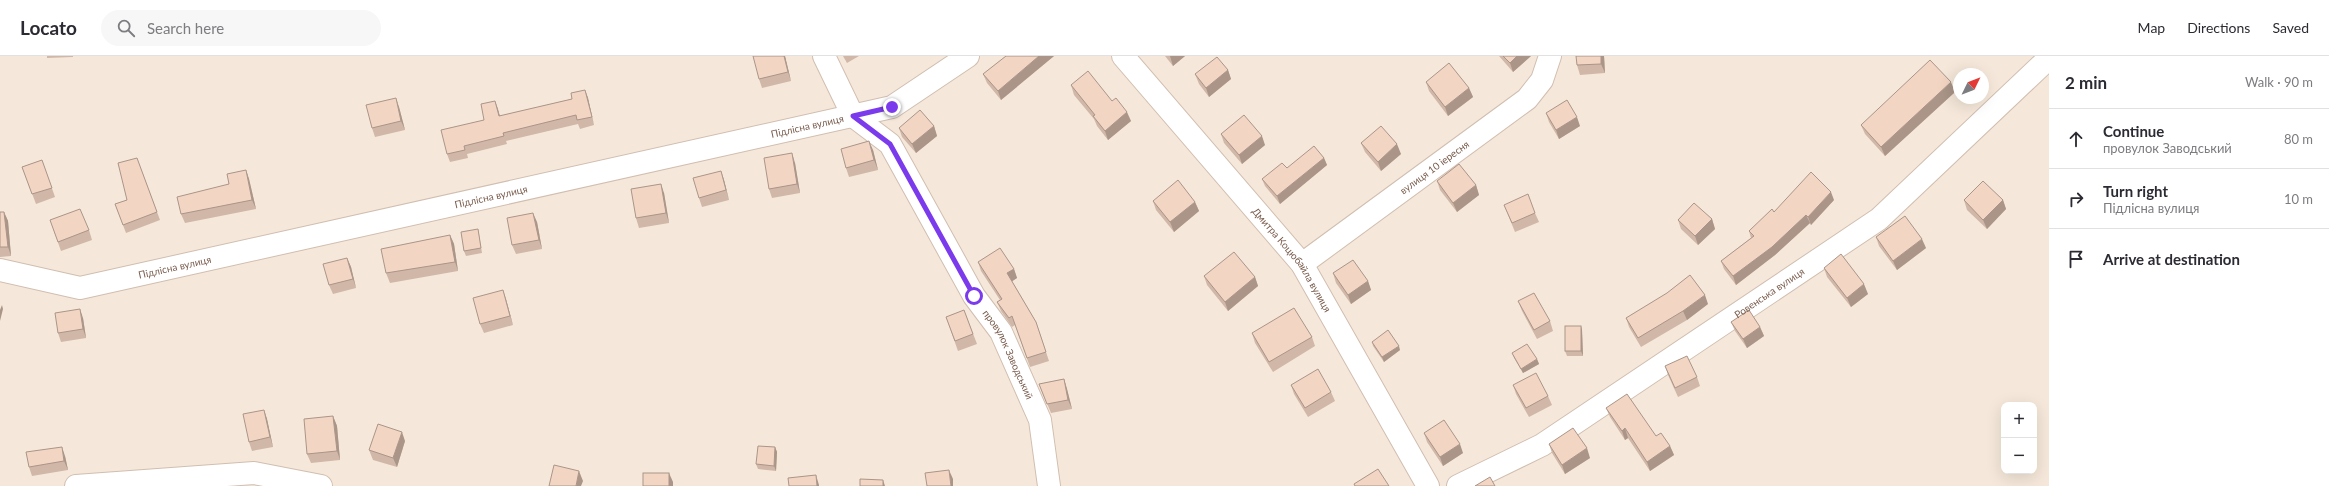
<!DOCTYPE html>
<html lang="en">
<head>
<meta charset="utf-8">
<style>
  :root { --surface:#fff; --page:#f7f7f7; --text:#2b2b33; --muted:#7c7c81; --line:#e1e1e2 }
  body { margin:0; font-family:Lato,sans-serif; background:var(--page); color:var(--text) }
  .controls { position:absolute; right:12px; bottom:12px; display:grid; overflow:hidden; border-radius:8px; box-shadow:0 4px 16px #0002 }
  .controls button { width:36px; height:36px; display:grid; place-items:center; padding:0; border:0; border-bottom:1px solid var(--line); background:var(--surface); color:var(--text); font:20px sans-serif }
  .compass { position:absolute; left:1953px; top:12px; width:36px; height:36px; border-radius:50%; background:var(--surface); box-shadow:0 4px 16px #0002; rotate:47deg }
  .stop { position:absolute; width:12px; height:12px; margin:-9px; border:3px solid #7c3aed; border-radius:50%; background:#fff }
  .stop.end { background:#7c3aed; border-color:#fff; box-shadow:0 1px 4px #0008 }
  .list { margin:0; padding:0; list-style:none }
  h2 { display:flex; justify-content:space-between; align-items:center; height:52px; margin:0; padding:0 16px; font-size:17px }
  h2 small { font-size:13px; font-weight:400; color:var(--muted) }
  .list li { display:grid; grid-template-columns:26px 1fr auto; gap:12px; align-items:center; box-sizing:border-box; height:60px; padding:0 16px; border-top:1px solid var(--line) }
  .list b { display:block; font-size:15px; white-space:nowrap }
  .list p { margin:0; font-size:13px; white-space:nowrap; color:var(--muted) }
  .list em { font-size:13px; font-style:normal; color:var(--muted) }
  .icon { flex:none; width:22px; height:22px; fill:none; stroke:currentColor; stroke-width:2; stroke-linecap:round; stroke-linejoin:round }
  .map { position:relative; flex:none; width:2049px; height:430px; overflow:hidden }
  header { display:flex; align-items:center; gap:24px; box-sizing:border-box; height:56px; padding:0 20px; background:var(--surface); border-bottom:1px solid var(--line) }
  header strong { font-size:19px }
  nav { display:flex; gap:22px; margin-inline-start:auto; font-size:14px }
  .search { width:280px; height:36px; background:var(--page); display:flex; align-items:center; gap:10px; box-sizing:border-box; padding:0 14px; border-radius:22px; color:var(--muted); font-size:15px }
  main { display:flex }
  aside { flex:1; background:var(--surface) }
  .map>svg:first-child { display:block }
</style>
</head>
<body>
<header>
<strong>Locato</strong>
<div class="search"><svg class="icon" aria-label="search" viewBox="0 0 24 24"><circle cx="10" cy="10" r="6"/><path d="M15 15l6 6"/></svg>Search here</div>
<nav><a>Map</a><a>Directions</a><a>Saved</a></nav>
</header>
<main>
<div class="map">
<svg width="2049" height="430" viewBox="0 0 2049 430">
  <rect width="100%" height="100%" fill="#fdf6ec"/>
  <path fill="#f5e8da" fill-rule="evenodd" d="M0 0H2049V430H0ZM1959 18H1983V42H1959ZM2004 349H2034V415H2004Z"/>
  <g fill="none" stroke-linecap="round" stroke-linejoin="round">
    <defs>
      <g id="street">
        <path id="s1" d="M824 0 853 60 890 88 974 240 1001 276 1040 364 1049 430"/>
        <path id="s2" d="M1123 0 1302 208 1428 430"/>
        <path id="s3" d="M1302 208 1527 43 1542 24 1550 0"/>
        <path id="s4" d="M0 214 80 232 892 51 968 0"/>
        <polyline points="76,430 254,417 321,430"/>
        <path id="s5" d="M1458 430 1542 389 1879 163 2049 2"/>
      </g>
    </defs>
    <use href="#street" stroke="#d1beb0" stroke-width="24"/>
    <use href="#street" stroke="#fff" stroke-width="22"/>
  </g>
  <g fill="#d1b7a8">
    <polygon points="47,0 73,0 73,1 47,2"/>
    <polygon points="785,0 791,25 762,32 759,23"/>
    <polygon points="843,0 859,0 847,7"/>
    <polygon points="1006,0 1054,0 1001,44 987,27 983,18"/>
    <polygon points="1165,0 1185,0 1173,10"/>
    <polygon points="1499,0 1531,0 1513,16"/>
    <polygon points="1604,0 1605,17 1580,19 1577,9"/>
    <polygon points="1228,14 1231,23 1209,41 1199,28 1195,18"/>
    <polygon points="1426,26 1469,32 1473,41 1448,60 1429,35"/>
    <polygon points="1071,29 1112,45 1131,65 1108,84 1097,70 1094,63 1074,39"/>
    <polygon points="585,34 588,42 594,69 580,73 578,68 506,85 507,88 467,98 468,102 450,106 447,98 484,64 495,45 500,60 572,43"/>
    <polygon points="1955,36 1885,100 1865,78 1861,69"/>
    <polygon points="399,51 405,74 375,81 372,72"/>
    <polygon points="1546,57 1580,70 1559,83 1549,66"/>
    <polygon points="934,70 937,80 916,97 902,81 899,72"/>
    <polygon points="1221,78 1265,89 1242,108 1224,87"/>
    <polygon points="1361,87 1401,98 1381,115 1365,96"/>
    <polygon points="873,94 878,114 849,121 846,112"/>
    <polygon points="137,102 160,164 126,177 115,148 127,144"/>
    <polygon points="1324,102 1327,109 1280,148 1265,130 1262,123 1287,112"/>
    <polygon points="42,104 55,141 36,148 22,111"/>
    <polygon points="795,107 800,137 772,142 769,133"/>
    <polygon points="246,114 249,123 256,153 185,167 181,158 229,128"/>
    <polygon points="721,115 724,124 729,144 702,151 699,142"/>
    <polygon points="1437,125 1476,129 1479,139 1457,156 1440,134"/>
    <polygon points="664,137 669,167 639,172 636,162"/>
    <polygon points="1834,144 1811,169 1810,167 1775,199 1736,229 1724,213 1721,205 1751,182 1749,175"/>
    <polygon points="1964,144 2003,144 2006,153 1987,173 1967,154"/>
    <polygon points="1153,145 1195,146 1199,155 1174,176 1156,154"/>
    <polygon points="1504,149 1535,157 1539,166 1515,176"/>
    <polygon points="0,156 4,156 8,165 11,200 0,201"/>
    <polygon points="1712,163 1715,173 1698,189 1681,173 1678,164"/>
    <polygon points="50,164 89,174 92,184 61,195"/>
    <polygon points="537,166 542,193 516,198 512,189"/>
    <polygon points="478,173 479,178 482,197 466,200 464,195"/>
    <polygon points="450,179 454,188 458,215 390,227 386,217"/>
    <polygon points="1876,181 1926,192 1897,214 1879,190"/>
    <polygon points="347,202 351,211 356,232 333,238 329,229"/>
    <polygon points="978,206 1014,213 1017,222 1012,225 1036,266 1049,305 1030,311 1015,269 1012,271 1001,255 997,246 1000,244 981,215"/>
    <polygon points="1824,212 1868,238 1851,251 1827,221"/>
    <polygon points="1333,217 1368,225 1371,234 1351,248 1336,227"/>
    <polygon points="1204,220 1255,221 1258,230 1228,255 1207,229"/>
    <polygon points="503,234 513,269 484,277 480,268"/>
    <polygon points="1518,245 1550,265 1553,275 1537,283 1522,255"/>
    <polygon points="1708,248 1687,264 1641,291 1629,271 1626,262"/>
    <polygon points="964,254 977,288 958,295 946,261"/>
    <polygon points="83,262 86,282 61,286 58,277"/>
    <polygon points="1731,266 1760,271 1764,280 1747,292 1735,275"/>
    <polygon points="1581,270 1582,274 1583,300 1567,300 1565,295"/>
    <polygon points="1252,277 1312,281 1315,290 1273,316 1255,287"/>
    <polygon points="1372,286 1400,294 1384,306 1373,290"/>
    <polygon points="1512,297 1537,303 1539,308 1523,317 1514,302"/>
    <polygon points="1665,310 1697,321 1700,330 1678,341 1668,319"/>
    <polygon points="1064,323 1067,333 1072,353 1051,357 1039,328"/>
    <polygon points="1291,329 1331,336 1335,345 1308,361 1294,338"/>
    <polygon points="1513,329 1548,340 1552,349 1529,361 1516,338"/>
    <polygon points="1606,352 1656,380 1670,390 1674,399 1650,415 1628,382 1625,384 1610,361"/>
    <polygon points="264,354 267,363 273,391 252,395 249,386"/>
    <polygon points="333,360 337,370 340,404 311,407 307,398"/>
    <polygon points="1424,377 1463,397 1443,410 1427,386"/>
    <polygon points="405,385 397,411 373,404 369,394"/>
    <polygon points="1549,388 1590,402 1565,418 1552,397"/>
    <polygon points="775,391 777,396 776,415 758,413 756,408"/>
    <polygon points="65,400 68,414 32,420 29,411"/>
  </g>
  <g fill="#aa9588">
    <polygon points="784,0 785,0 791,25 788,16"/>
    <polygon points="1039,0 1054,0 1001,44 998,35"/>
    <polygon points="1170,0 1185,0 1173,10"/>
    <polygon points="1517,0 1531,0 1513,16 1510,7"/>
    <polygon points="1601,0 1604,0 1605,17 1601,8"/>
    <polygon points="1228,14 1231,23 1209,41 1206,32"/>
    <polygon points="1951,26 1955,36 1885,100 1881,91"/>
    <polygon points="1469,32 1473,41 1448,60 1445,51"/>
    <polygon points="585,34 588,42 594,69 592,61"/>
    <polygon points="396,42 399,51 405,74 401,65"/>
    <polygon points="495,45 498,53 502,69 499,60"/>
    <polygon points="1127,56 1131,65 1108,84 1105,75"/>
    <polygon points="1577,61 1580,70 1559,83 1556,74"/>
    <polygon points="934,70 937,80 916,97 912,88"/>
    <polygon points="1262,80 1265,89 1242,108 1239,99"/>
    <polygon points="869,85 873,94 878,114 874,104"/>
    <polygon points="1397,88 1401,98 1381,115 1378,106"/>
    <polygon points="792,97 795,107 800,137 797,128"/>
    <polygon points="1324,102 1327,109 1280,148 1277,140"/>
    <polygon points="246,114 249,123 256,153 252,144"/>
    <polygon points="721,115 724,124 729,144 726,134"/>
    <polygon points="661,128 664,137 669,167 666,157"/>
    <polygon points="1476,129 1479,139 1457,156 1453,147"/>
    <polygon points="1831,136 1834,144 1811,169 1808,161"/>
    <polygon points="2003,144 2006,153 1987,173 1983,164"/>
    <polygon points="1195,146 1199,155 1174,176 1170,166"/>
    <polygon points="4,156 8,165 11,200 8,191"/>
    <polygon points="533,157 537,166 542,193 539,184"/>
    <polygon points="1806,159 1810,167 1775,199 1736,229 1733,220"/>
    <polygon points="1712,163 1715,173 1698,189 1695,180"/>
    <polygon points="450,179 454,188 458,215 455,206"/>
    <polygon points="1922,183 1926,192 1897,214 1893,205"/>
    <polygon points="347,202 351,211 356,232 353,223"/>
    <polygon points="1014,213 1017,222 1011,226 1007,217"/>
    <polygon points="1255,221 1258,230 1228,255 1225,246"/>
    <polygon points="1368,225 1371,234 1351,248 1348,239"/>
    <polygon points="1864,228 1868,238 1851,251 1847,242"/>
    <polygon points="503,234 506,243 513,269 510,260"/>
    <polygon points="1705,239 1708,248 1687,264 1683,255"/>
    <polygon points="2,249 3,253 0,265 0,254"/>
    <polygon points="80,253 83,262 86,282 83,273"/>
    <polygon points="1581,270 1582,274 1583,300 1581,295"/>
    <polygon points="1760,271 1764,280 1747,292 1743,283"/>
    <polygon points="1399,290 1400,294 1384,306 1382,301"/>
    <polygon points="1537,303 1539,308 1523,317 1521,313"/>
    <polygon points="1064,323 1067,333 1072,353 1068,344"/>
    <polygon points="264,354 267,363 273,391 270,381"/>
    <polygon points="333,360 337,370 340,404 337,395"/>
    <polygon points="1625,372 1628,382 1625,384 1622,375"/>
    <polygon points="402,376 405,385 397,411 393,402"/>
    <polygon points="1460,388 1463,397 1443,410 1440,401"/>
    <polygon points="1670,390 1674,399 1650,415 1647,406"/>
    <polygon points="62,391 65,400 68,414 64,405"/>
    <polygon points="775,391 777,396 776,415 774,410"/>
    <polygon points="1587,392 1590,402 1565,418 1562,409"/>
    <polygon points="949,414 953,423 953,430 951,430"/>
    <polygon points="579,415 583,425 581,430 576,430"/>
    <polygon points="669,417 673,426 673,430 669,430"/>
    <polygon points="816,419 819,429 819,430 817,430"/>
    <polygon points="883,424 885,430 883,430"/>
  </g>
  <g fill="#f3d5c3" stroke="#aa9588">
    <polygon points="753,0 784,0 788,16 759,23"/>
    <polygon points="1006,0 1039,0 998,35 983,18"/>
    <polygon points="1503,0 1517,0 1510,7"/>
    <polygon points="1576,0 1601,0 1601,8 1577,9"/>
    <polygon points="1217,1 1228,14 1206,32 1195,18"/>
    <polygon points="1930,4 1951,26 1881,91 1861,69"/>
    <polygon points="1449,7 1469,32 1445,51 1426,26"/>
    <polygon points="1088,15 1112,45 1116,42 1127,56 1105,75 1093,60 1095,59 1071,29"/>
    <polygon points="585,34 592,61 577,64 576,59 503,77 504,80 464,90 465,94 447,98 441,74 484,64 481,48 495,45 499,60 572,43 571,37"/>
    <polygon points="396,42 401,65 372,72 366,49"/>
    <polygon points="1567,44 1577,61 1556,74 1546,57"/>
    <polygon points="920,54 934,70 912,88 899,72"/>
    <polygon points="1244,59 1262,80 1239,99 1221,78"/>
    <polygon points="1381,70 1397,88 1378,106 1361,87"/>
    <polygon points="869,85 874,104 846,112 841,93"/>
    <polygon points="1314,90 1324,102 1277,140 1262,123 1282,107 1287,112"/>
    <polygon points="792,97 797,128 769,133 764,102"/>
    <polygon points="137,102 157,156 123,169 115,148 127,144 118,107"/>
    <polygon points="42,104 52,132 32,138 22,111"/>
    <polygon points="1459,108 1476,129 1453,147 1437,125"/>
    <polygon points="246,114 252,144 181,158 177,141 229,128 227,118"/>
    <polygon points="721,115 726,134 699,142 693,122"/>
    <polygon points="1811,116 1831,136 1808,161 1806,159 1772,191 1733,220 1721,205 1754,180 1749,175 1772,153 1774,156"/>
    <polygon points="1178,124 1195,146 1170,166 1153,145"/>
    <polygon points="1983,125 2003,144 1983,164 1964,144"/>
    <polygon points="661,128 666,157 636,162 631,133"/>
    <polygon points="1528,138 1535,157 1512,167 1504,149"/>
    <polygon points="1694,147 1712,163 1695,180 1678,164"/>
    <polygon points="80,153 89,174 58,186 50,164"/>
    <polygon points="0,156 4,156 8,191 0,191"/>
    <polygon points="533,157 539,184 512,189 507,162"/>
    <polygon points="1905,160 1922,183 1893,205 1876,181"/>
    <polygon points="478,173 481,192 464,195 461,176"/>
    <polygon points="450,179 455,206 386,217 381,193"/>
    <polygon points="1000,192 1014,213 1007,217 1036,266 1046,296 1027,302 1012,260 1009,262 997,246 1002,243 978,206"/>
    <polygon points="1234,196 1255,221 1225,246 1204,220"/>
    <polygon points="1841,198 1864,228 1847,242 1824,212"/>
    <polygon points="347,202 353,223 329,229 323,208"/>
    <polygon points="1353,204 1368,225 1348,239 1333,217"/>
    <polygon points="1690,219 1705,239 1683,255 1638,282 1626,262 1667,237"/>
    <polygon points="503,234 510,260 480,268 473,242"/>
    <polygon points="1534,237 1550,265 1534,274 1518,245"/>
    <polygon points="1294,252 1312,281 1269,306 1252,277"/>
    <polygon points="80,253 83,273 58,277 55,257"/>
    <polygon points="964,254 973,278 955,285 946,261"/>
    <polygon points="1749,254 1760,271 1743,283 1731,266"/>
    <rect x="1565" y="270" width="16" height="25"/>
    <polygon points="1388,274 1399,290 1382,301 1372,286"/>
    <polygon points="1527,288 1537,303 1521,313 1512,297"/>
    <polygon points="1687,300 1697,321 1675,332 1665,310"/>
    <polygon points="1318,313 1331,336 1305,352 1291,329"/>
    <polygon points="1536,317 1548,340 1526,352 1513,329"/>
    <polygon points="1064,323 1068,344 1047,348 1039,328"/>
    <polygon points="1627,338 1656,380 1661,377 1670,390 1647,406 1625,372 1622,375 1606,352"/>
    <polygon points="264,354 270,381 249,386 243,358"/>
    <polygon points="333,360 337,395 307,398 304,363"/>
    <polygon points="1444,364 1460,388 1440,401 1424,377"/>
    <polygon points="378,368 402,376 393,402 369,394"/>
    <polygon points="1573,372 1587,392 1562,409 1549,388"/>
    <polygon points="758,390 775,391 774,410 756,408"/>
    <polygon points="62,391 64,405 29,411 26,396"/>
    <polygon points="554,409 579,415 576,430 549,430"/>
    <polygon points="1378,413 1389,430 1355,430 1354,428"/>
    <polygon points="949,414 951,430 927,430 925,417"/>
    <rect x="643" y="417" width="26" height="13"/>
    <polygon points="816,419 817,430 789,430 788,422"/>
    <polygon points="1490,421 1495,430 1475,430"/>
    <polygon points="860,423 883,424 883,430 860,430"/>
  </g>
  <g fill="none" stroke-linecap="round" stroke-linejoin="round">
    <polyline stroke="#7c3aed" stroke-width="5" points="892,51 853,60 890,88 974,240"/>
  </g>
  <g text-anchor="middle" dominant-baseline="central" stroke-width="3.5" stroke-linejoin="round" paint-order="stroke">
    <g font-size="10" fill="#7a5c4d" stroke="#fffaf3">
      <text stroke="none"><textPath href="#s4" startOffset="827">Підлісна вулиця</textPath></text>
      <text stroke="none"><textPath href="#s3" startOffset="164">вулиця 10 іересня</textPath></text>
      <text stroke="none"><textPath href="#s4" startOffset="503">Підлісна вулиця</textPath></text>
      <text stroke="none"><textPath href="#s2" startOffset="265">Дмитра Коцюбайла вулиця</textPath></text>
      <text stroke="none"><textPath href="#s4" startOffset="179">Підлісна вулиця</textPath></text>
      <text stroke="none"><textPath href="#s5" startOffset="367">Ровенська вулиця</textPath></text>
      <text stroke="none"><textPath href="#s1" startOffset="355">провулок Заводський</textPath></text>
    </g>
  </g>
</svg>
<div class="controls">
<button>+</button>
<button>−</button>
</div>
<svg class="compass" viewBox="-18 -18 36 36"><path d="M0-13l5 13h-10z" fill="#e53935"/><path d="M0 13l5-13h-10z" fill="#7c7c81"/></svg>
<div class="stop" style="left:974px;top:240px"></div>
<div class="stop end" style="left:892px;top:51px"></div>
</div>
<aside>
<h2>2 min<small>Walk · 90 m</small></h2>
<ul class="list">
<li><svg class="icon" aria-label="ahead" viewBox="0 0 24 24"><path d="M12 20V5M6 11l6-6 6 6"/></svg><div><b>Continue</b><p>провулок Заводський</p></div><em>80 m</em></li>
<li><svg class="icon" aria-label="right" viewBox="0 0 24 24"><path d="M7 20v-9h11M14 6l5 5-5 5"/></svg><div><b>Turn right</b><p>Підлісна вулиця</p></div><em>10 m</em></li>
<li><svg class="icon" aria-label="arrive" viewBox="0 0 24 24"><path d="M6 21V4h12l-3 4 3 4H6"/></svg><div><b>Arrive at destination</b></div></li>
</ul>
</aside>
</main>
</body>
</html>
